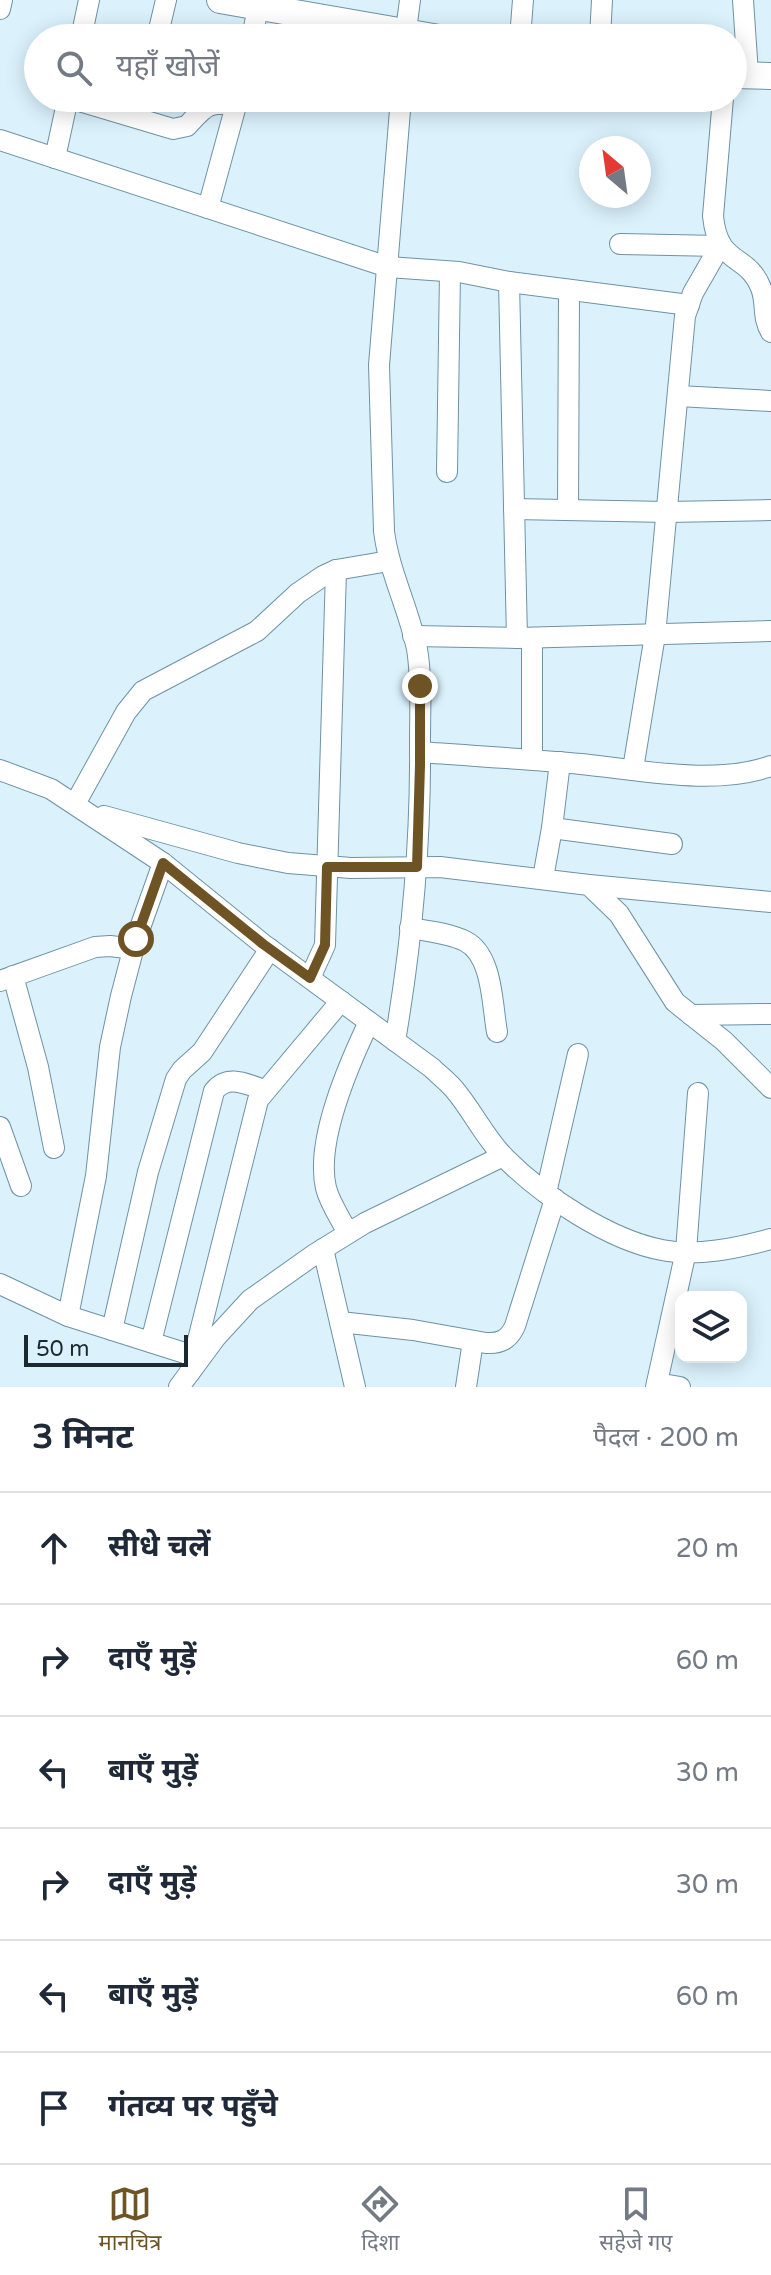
<!DOCTYPE html>
<html lang="hi">
<head>
<meta charset="utf-8">
<style>
  :root { --surface:#fff; --page:#f2f2f3; --text:#1f2937; --muted:#747a83; --line:#e0e1e3; --accent:#6e5425 }
  body { margin:0; font-family:"Varela Round","Noto Sans Devanagari",sans-serif; background:var(--page); color:var(--text) }
  .controls { position:absolute; right:24px; bottom:24px; display:grid; overflow:hidden; border-radius:16px; box-shadow:0 4px 20px #0003 }
  .controls button { width:72px; height:72px; display:grid; place-items:center; padding:0; border:0; border-bottom:2px solid var(--line); background:var(--surface); color:var(--text); font:40px sans-serif }
  .compass { position:absolute; left:579px; top:136px; width:72px; height:72px; border-radius:50%; background:var(--surface); box-shadow:0 4px 20px #0003; rotate:331deg }
  .scale { position:absolute; left:24px; bottom:20px; width:164px; box-sizing:border-box; padding-left:8px; border:4px solid #1b2a31; border-top:0; font-size:22px; line-height:28px; white-space:nowrap; color:#1b2a31; -webkit-text-stroke:6px #dbf2fd; paint-order:stroke }
  .stop { position:absolute; width:24px; height:24px; margin:-18px; border:6px solid #6e5425; border-radius:50%; background:#fff }
  .stop.end { background:#6e5425; border-color:#fff; box-shadow:0 2px 8px #0008 }
  .list { margin:0; padding:0; list-style:none }
  h2 { display:flex; justify-content:space-between; align-items:center; height:104px; margin:0; padding:0 32px; font-size:34px }
  h2 small { font-size:26px; font-weight:400; color:var(--muted) }
  .list li { display:grid; grid-template-columns:52px 1fr auto; gap:24px; align-items:center; box-sizing:border-box; height:112px; padding:0 32px; border-top:2px solid var(--line) }
  .list b { display:block; font-size:30px; white-space:nowrap }
  .list em { font-size:26px; font-style:normal; color:var(--muted) }
  .icon { flex:none; width:44px; height:44px; fill:none; stroke:currentColor; stroke-width:2; stroke-linecap:round; stroke-linejoin:round }
  .map { position:relative; flex:none; width:771px; height:1387px; overflow:hidden }
  .search { position:absolute; background:var(--surface); box-shadow:0 4px 20px #0003; left:24px; right:24px; top:24px; height:88px; display:flex; align-items:center; gap:20px; box-sizing:border-box; padding:0 28px; border-radius:44px; color:var(--muted); font-size:30px }
  .sheet { height:776px; background:var(--surface) }
  nav { display:flex; justify-content:space-around; align-items:center; box-sizing:border-box; height:112px; border-top:2px solid var(--line); background:var(--surface); font-size:22px; color:var(--muted) }
  nav a { display:grid; justify-items:center; gap:4px }
  nav .on { color:var(--accent) }
  .map>svg:first-child { display:block }
</style>
</head>
<body>
<div class="map">
<svg width="771" height="1387" viewBox="0 0 771 1387">
  <rect width="100%" height="100%" fill="#dbf2fd"/>
  <g fill="none" stroke-linecap="round" stroke-linejoin="round">
    <defs>
      <g id="minor">
        <polyline points="743,0 748,74"/>
        <polyline points="0,9 2,0"/>
        <polyline points="81,38 89,0"/>
        <polyline points="157,38 166,0"/>
        <polyline points="252,38 258,7"/>
        <polyline points="405,38 410,0"/>
        <polyline points="520,38 523,0"/>
        <polyline points="600,38 602,0"/>
        <path d="M69 98 173 129 187 126C207 104 207 103 236 104"/>
        <path d="M723 98 713 216C718 267 747 252 761 288 767 303 762 318 771 332"/>
        <polyline points="0,140 388,267 459,272 509,282 689,305"/>
        <polyline points="55,158 68,98"/>
        <polyline points="208,208 238,98"/>
        <polyline points="620,244 720,246 693,293 685,316 655,635 633,769"/>
        <polyline points="509,282 517,638"/>
        <polyline points="678,396 771,401"/>
        <polyline points="447,472 450,272"/>
        <polyline points="514,509 667,512 771,510"/>
        <polyline points="568,510 569,291"/>
        <polyline points="413,636 517,638 771,631"/>
        <path d="M420 752C474 756 527 759 581 764 641 770 714 786 771 766"/>
        <polyline points="532,759 532,638"/>
        <path d="M0 770 51 789 163 863 263 944 432 1068C439 1075 447 1081 454 1089 472 1110 485 1138 505 1158 543 1196 609 1240 662 1250 697 1257 737 1248 771 1239"/>
        <polyline points="75,804 126,712 143,691 257,631 298,593 323,576 336,570 389,561"/>
        <polyline points="104,816 238,853 288,863 351,868 440,867 589,885 619,914 675,1002 724,1041 771,1088"/>
        <polyline points="552,828 672,844"/>
        <polyline points="543,878 552,828 560,762"/>
        <polyline points="589,885 771,902"/>
        <path d="M410 928C428 931 449 933 465 941 493 955 492 1005 497 1032"/>
        <polyline points="13,976 38,1067 54,1148"/>
        <polyline points="310,978 325,945 336,570"/>
        <polyline points="0,981 95,947 110,946 134,949"/>
        <polyline points="691,1015 771,1014"/>
        <path d="M395 1041C412 942 421 842 420 741 420 711 422 679 417 649 409 609 389 572 384 531L379 365 401 98"/>
        <polyline points="0,1127 21,1186"/>
        <polyline points="546,1193 578,1054"/>
        <path d="M348 1233C341 1219 330 1204 326 1188 315 1141 349 1064 369 1022"/>
        <polyline points="323,1249 355,1387"/>
        <polyline points="0,1284 68,1316 194,1356"/>
        <polyline points="68,1316 96,1176 110,1047 121,996 136,939 163,863"/>
        <path d="M340 1322 413 1330 486 1343C501 1344 509 1339 515 1326L555 1199"/>
        <polyline points="112,1330 148,1172 176,1079 182,1070 202,1052 270,949"/>
        <path d="M151 1342 214 1091C228 1074 246 1084 264 1090"/>
        <polyline points="190,1372 258,1100 341,1001"/>
        <polyline points="657,1383 680,1387"/>
        <polyline points="179,1387 216,1337 250,1300 315,1254 365,1223 503,1156"/>
        <polyline points="466,1387 473,1341"/>
        <polyline points="656,1387 686,1251 698,1093"/>
      </g>
      <g id="tertiary">
        <polyline points="220,0 439,38"/>
        <polyline points="733,75 771,76"/>
      </g>
    </defs>
    <use href="#minor" stroke="#6e92a4" stroke-width="22"/>
    <use href="#tertiary" stroke="#6e92a4" stroke-width="28"/>
    <use href="#minor" stroke="#fff" stroke-width="20"/>
    <use href="#tertiary" stroke="#fff" stroke-width="26"/>
  </g>
  <g fill="none" stroke-linecap="round" stroke-linejoin="round">
    <polyline stroke="#6e5425" stroke-width="10" points="136,939 163,863 263,944 310,978 325,945 327,867 417,867 420,765 420,686"/>
  </g>
</svg>
<div class="controls">
<button><svg class="icon" aria-label="layers" viewBox="0 0 24 24"><path d="M12 4l9 5-9 5-9-5zM3 14l9 5 9-5"/></svg></button>
</div>
<svg class="compass" viewBox="-18 -18 36 36"><path d="M0-13l5 13h-10z" fill="#e53935"/><path d="M0 13l5-13h-10z" fill="#747a83"/></svg>
<div class="scale">50 m</div>
<div class="stop" style="left:136px;top:939px"></div>
<div class="stop end" style="left:420px;top:686px"></div>
<div class="search"><svg class="icon" aria-label="search" viewBox="0 0 24 24"><circle cx="10" cy="10" r="6"/><path d="M15 15l6 6"/></svg>यहाँ खोजें</div>
</div>
<section class="sheet">
<h2>3 मिनट<small>पैदल · 200 m</small></h2>
<ul class="list">
<li><svg class="icon" aria-label="ahead" viewBox="0 0 24 24"><path d="M12 20V5M6 11l6-6 6 6"/></svg><div><b>सीधे चलें</b></div><em>20 m</em></li>
<li><svg class="icon" aria-label="right" viewBox="0 0 24 24"><path d="M7 20v-9h11M14 6l5 5-5 5"/></svg><div><b>दाएँ मुड़ें</b></div><em>60 m</em></li>
<li><svg class="icon" aria-label="left" viewBox="0 0 24 24"><path d="M17 20v-9H6M10 6l-5 5 5 5"/></svg><div><b>बाएँ मुड़ें</b></div><em>30 m</em></li>
<li><svg class="icon" aria-label="right" viewBox="0 0 24 24"><path d="M7 20v-9h11M14 6l5 5-5 5"/></svg><div><b>दाएँ मुड़ें</b></div><em>30 m</em></li>
<li><svg class="icon" aria-label="left" viewBox="0 0 24 24"><path d="M17 20v-9H6M10 6l-5 5 5 5"/></svg><div><b>बाएँ मुड़ें</b></div><em>60 m</em></li>
<li><svg class="icon" aria-label="arrive" viewBox="0 0 24 24"><path d="M6 21V4h12l-3 4 3 4H6"/></svg><div><b>गंतव्य पर पहुँचे</b></div></li>
</ul>
</section>
<nav>
<a class="on"><svg class="icon" aria-label="map" viewBox="0 0 24 24"><path d="M3 6l6-2 6 2 6-2v14l-6 2-6-2-6 2zM9 4v14M15 6v14"/></svg>मानचित्र</a>
<a><svg class="icon" aria-label="directions" viewBox="0 0 24 24"><path d="M12 3l9 9-9 9-9-9zM9 14v-3h6M13 9l2 2-2 2"/></svg>दिशा</a>
<a><svg class="icon" aria-label="saved" viewBox="0 0 24 24"><path d="M7 4h10v16l-5-4-5 4z"/></svg>सहेजे गए</a>
</nav>
</body>
</html>
